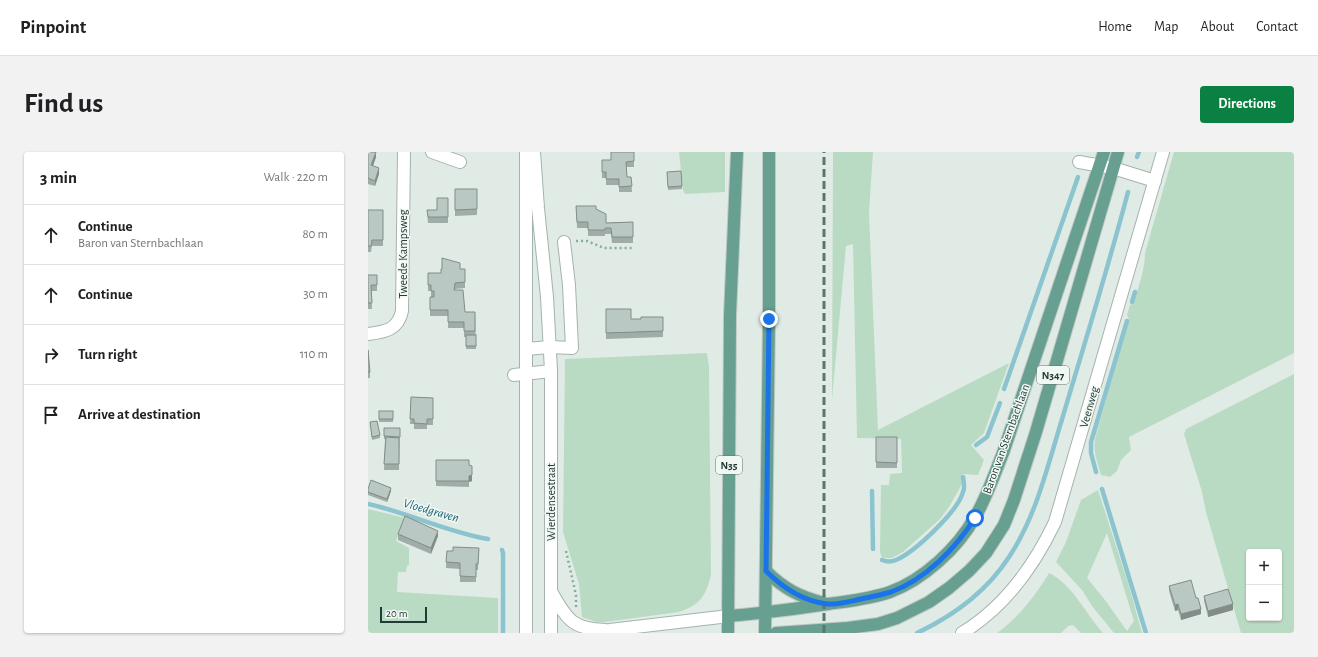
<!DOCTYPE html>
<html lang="en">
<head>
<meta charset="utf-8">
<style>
  :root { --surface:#fff; --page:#f2f2f2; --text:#202124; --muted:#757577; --line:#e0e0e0; --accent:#0b8043 }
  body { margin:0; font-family:"Alegreya Sans",sans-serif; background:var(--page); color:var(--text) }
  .controls { position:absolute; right:12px; bottom:12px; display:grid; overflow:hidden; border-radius:4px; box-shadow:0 1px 3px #0004 }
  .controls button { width:36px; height:36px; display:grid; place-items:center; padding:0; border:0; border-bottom:1px solid var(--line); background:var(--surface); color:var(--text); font:20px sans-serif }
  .scale { position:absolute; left:12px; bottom:10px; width:47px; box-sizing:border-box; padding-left:4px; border:2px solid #223b34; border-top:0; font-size:11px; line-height:14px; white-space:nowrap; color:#223b34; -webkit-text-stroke:3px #f1f8f4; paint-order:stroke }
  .stop { position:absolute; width:12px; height:12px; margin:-9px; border:3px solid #1a73e8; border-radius:50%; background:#fff }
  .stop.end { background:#1a73e8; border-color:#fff; box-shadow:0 1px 4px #0008 }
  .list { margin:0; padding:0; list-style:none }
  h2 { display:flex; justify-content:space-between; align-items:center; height:52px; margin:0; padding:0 16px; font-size:17px }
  h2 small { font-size:13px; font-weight:400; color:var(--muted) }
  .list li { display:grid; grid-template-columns:26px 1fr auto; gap:12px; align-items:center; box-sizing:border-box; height:60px; padding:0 16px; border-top:1px solid var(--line) }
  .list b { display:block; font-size:15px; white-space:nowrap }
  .list p { margin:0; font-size:13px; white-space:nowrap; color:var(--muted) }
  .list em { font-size:13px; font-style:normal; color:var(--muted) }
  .icon { flex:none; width:22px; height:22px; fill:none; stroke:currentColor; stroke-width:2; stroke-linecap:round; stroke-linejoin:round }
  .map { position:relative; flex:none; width:926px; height:481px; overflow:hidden; border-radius:4px }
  header { display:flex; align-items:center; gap:24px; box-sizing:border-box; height:56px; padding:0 20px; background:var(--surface); border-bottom:1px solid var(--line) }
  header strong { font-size:19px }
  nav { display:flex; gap:22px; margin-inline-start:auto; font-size:14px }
  .intro { display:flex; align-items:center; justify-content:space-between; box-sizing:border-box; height:96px; padding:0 24px }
  h1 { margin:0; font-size:28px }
  .button { padding:10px 18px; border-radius:4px; background:var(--accent); color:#fff; font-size:14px; font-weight:700 }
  main { display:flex; gap:24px; padding:0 24px }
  aside { flex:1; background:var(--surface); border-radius:4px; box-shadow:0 1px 3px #0004 }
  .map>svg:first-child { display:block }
</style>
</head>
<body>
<header>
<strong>Pinpoint</strong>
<nav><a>Home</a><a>Map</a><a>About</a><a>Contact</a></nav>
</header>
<div class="intro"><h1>Find us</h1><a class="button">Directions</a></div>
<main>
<aside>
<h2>3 min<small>Walk · 220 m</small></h2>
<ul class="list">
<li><svg class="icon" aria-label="ahead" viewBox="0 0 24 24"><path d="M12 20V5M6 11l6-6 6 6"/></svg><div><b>Continue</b><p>Baron van Sternbachlaan</p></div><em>80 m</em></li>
<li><svg class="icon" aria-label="ahead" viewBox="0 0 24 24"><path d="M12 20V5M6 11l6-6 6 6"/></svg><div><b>Continue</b></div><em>30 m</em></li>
<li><svg class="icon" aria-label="right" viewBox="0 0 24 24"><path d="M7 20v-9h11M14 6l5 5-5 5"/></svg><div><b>Turn right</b></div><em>110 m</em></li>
<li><svg class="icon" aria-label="arrive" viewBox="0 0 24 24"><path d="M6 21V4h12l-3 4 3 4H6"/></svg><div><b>Arrive at destination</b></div></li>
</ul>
</aside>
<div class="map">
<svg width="926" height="481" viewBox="0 0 926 481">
  <rect width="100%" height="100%" fill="#e1ebe6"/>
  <g fill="#badbc3" fill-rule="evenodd">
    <polygon points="311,0 357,0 357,40 317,42 315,38"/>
    <polygon points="465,0 505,0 501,61 510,278 641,211 616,281 603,293 616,308 610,323 594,322 594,332 581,355 572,367 535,400 524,406 514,406 512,400 513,333 521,333 522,322 534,321 533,287 489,286 485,92 478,94 464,247"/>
    <path d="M806 0H926V201L761 285 763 298 753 308 749 319 742 325 733 323C729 308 724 299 728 283L761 167 759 163 762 153 765 152C770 136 777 118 777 101Z"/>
    <path d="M339 201 341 215 343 423C338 444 332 453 311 460L237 470H228L214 465 211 432 195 380 197 207Z"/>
    <path d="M926 222V481H873L838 360 834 340 816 282 818 277ZM881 400H911V466H881Z"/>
    <path d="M730 338 760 431 774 481H746L724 454 714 438 688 410 698 390 713 348ZM739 381 766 469 759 479 737 448 719 426Z"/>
    <polygon points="0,357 37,366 28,389 41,396 41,413 39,414 38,420 30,420 29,440 130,446 130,481 0,481"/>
    <path d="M681 421C704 432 718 462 735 481H713L705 473 700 474 693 481H629C651 465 667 444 681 421Z"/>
  </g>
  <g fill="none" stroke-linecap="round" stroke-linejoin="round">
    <g stroke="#8bc4ce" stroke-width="4.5">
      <polyline points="769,5 771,0"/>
      <polyline points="764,150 767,140"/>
      <polyline points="636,237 710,25"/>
      <polyline points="608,293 619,285 632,251"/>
      <polyline points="728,320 723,301 723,290 759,169"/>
      <polyline points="734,337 778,481"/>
      <polyline points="504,339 505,397"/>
      <path d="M0 352C41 361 79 380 120 387"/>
      <polyline points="134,398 135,401 135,481"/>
      <path d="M514 408C519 410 523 410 528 408 547 400 590 359 595 340 597 336 596 330 595 325"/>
      <path d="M549 481C585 464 619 439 641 405 669 363 680 312 695 264 717 190 740 116 760 40"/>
    </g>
    <defs>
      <g id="minor">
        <polyline points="64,0 92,10"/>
        <polyline points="158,0 158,481"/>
        <polyline points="166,0 170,56 179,145 183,219 183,481"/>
        <polyline points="711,10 745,16 787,29"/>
        <path d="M0 182C17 180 30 178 34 159L36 0"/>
        <polyline points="158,197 182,195 204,196 201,133 196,90"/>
        <polyline points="146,223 183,219"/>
        <path d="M184 441C199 468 205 477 237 478"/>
        <polyline points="229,481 242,478 361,464"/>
        <path d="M594 481C637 455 666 414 687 370L795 0"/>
      </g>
      <g id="major">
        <path d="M398 419C416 437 432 445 456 451"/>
        <path d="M361 464C394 461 427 457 460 452 481 449 502 447 522 440 555 428 590 396 607 365 619 345 626 323 635 301L736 0"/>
        <polyline points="360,481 362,163 369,0"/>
        <polyline points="397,481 401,167 401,0"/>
        <polyline points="408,481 480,476 510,472 529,466 561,450 581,436 601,419 618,401 636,373 646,348 668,280 750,0"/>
      </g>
    </defs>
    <use href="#minor" stroke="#a4b3ad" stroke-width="14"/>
    <use href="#major" stroke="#c1c8c6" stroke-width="14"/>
    <g stroke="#82ada0" stroke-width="2.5" stroke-dasharray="2 3" stroke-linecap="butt">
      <polyline points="208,89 219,89 236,96 265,96"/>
      <polyline points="198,399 208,443 208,455"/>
    </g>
    <use href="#minor" stroke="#fff" stroke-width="12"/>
    <use href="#major" stroke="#679f90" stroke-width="12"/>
    <polyline stroke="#5c766f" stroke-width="3" stroke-dasharray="8 4" stroke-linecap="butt" points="456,481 456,0"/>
  </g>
  <g fill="#9faca7">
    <polygon points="0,0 8,5 5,14 11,22 7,34 0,32"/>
    <polygon points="266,0 266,15 258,15 259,25 263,25 264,40 251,40 251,33 238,33 238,26 234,26 234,8 243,8"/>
    <polygon points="299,20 314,34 314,37 300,38"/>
    <polygon points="87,37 109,37 109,63 87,64"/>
    <polygon points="80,46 80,71 60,71 59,58 69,58"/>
    <polygon points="208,54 228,57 238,71 265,70 265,91 244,91 243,82 237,82 237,84 220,84 220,76 209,76"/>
    <polygon points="0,58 15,58 15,94 4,94 3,100 0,100"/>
    <polygon points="92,117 97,117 97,136 87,137 97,160 107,160 108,197 98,197 98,185 96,185 96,176 80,176 80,164 62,164 62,145 63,145 63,139 60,139 60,121 73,121"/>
    <polygon points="0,123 9,133 9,139 3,139 4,157 0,157"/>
    <polygon points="238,157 263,167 273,167 295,165 295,185 238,187"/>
    <polygon points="0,198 2,220 2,226 0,226"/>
    <polygon points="43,245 65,246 65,273 59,273 59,277 46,277 46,272 42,272"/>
    <rect x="11" y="259" width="14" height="11"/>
    <polygon points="2,270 12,283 12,286 4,288"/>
    <polygon points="16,276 32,276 31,318 16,318 17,287 16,287"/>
    <rect x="508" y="285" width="21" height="31"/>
    <polygon points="68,308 101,313 104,320 104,329 101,330 101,335 68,334"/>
    <polygon points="0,337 23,339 19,350 0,343"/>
    <polygon points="30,382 70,384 63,402 30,388"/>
    <polygon points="111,396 110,418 108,418 108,430 92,430 92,417 78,416 78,410 85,399"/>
    <polygon points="801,434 828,446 833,462 813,468 810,458 807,459 801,439"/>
    <polygon points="836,444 865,458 840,465 836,449"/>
  </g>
  <g fill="#828c88">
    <polygon points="8,0 8,5 3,19 3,13"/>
    <polygon points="11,16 11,22 7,34 7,29"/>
    <polygon points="104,323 104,329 101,330 101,324"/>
    <polygon points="23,336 23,339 19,350 19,347"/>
    <polygon points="70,379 70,384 63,402 63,396"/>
    <polygon points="810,452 810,458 807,459 807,453"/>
    <polygon points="865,452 865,458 840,465 840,459"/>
    <polygon points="833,457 833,462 813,468 813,462"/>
  </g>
  <g fill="#b9c8c2" stroke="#828c88">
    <polygon points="0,0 8,0 3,13 11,16 7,29 0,26"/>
    <polygon points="243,0 266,0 266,9 258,10 259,25 263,25 264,34 251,35 251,27 238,27 238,20 234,20 234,8 243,8"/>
    <polygon points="313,19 314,34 300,35 299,20"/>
    <polygon points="87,37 109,37 109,57 87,58"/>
    <polygon points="69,46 80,46 80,65 60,65 59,58 69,58"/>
    <polygon points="208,54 228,54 228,57 238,62 238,71 265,70 265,85 244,85 243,76 237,76 237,78 220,78 220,70 209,70"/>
    <polygon points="0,58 15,58 15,88 4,88 3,94 0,94"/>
    <polygon points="74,106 92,111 92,117 97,117 97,130 87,131 86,138 95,138 97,160 107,160 107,179 96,179 96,170 80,170 80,158 62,158 62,145 66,145 66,139 63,139 63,133 60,133 60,121 73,121 73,117 74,117"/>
    <polygon points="0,123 9,123 9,133 3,133 4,151 0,151"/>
    <polygon points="238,157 263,157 263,167 273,167 273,165 295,165 295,179 238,181"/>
    <rect x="98" y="183" width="10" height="11"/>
    <polygon points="0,198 2,220 0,220"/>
    <polygon points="43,245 65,246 65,267 59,267 59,272 46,271 46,267 42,267"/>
    <rect x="11" y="259" width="14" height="8"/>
    <polygon points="9,269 12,283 4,285 2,270"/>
    <polygon points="16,276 32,276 32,285 16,284"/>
    <polygon points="18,285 31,286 31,312 16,312"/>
    <polygon points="508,285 529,285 529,311 508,310"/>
    <polygon points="68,308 101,308 101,313 104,314 104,323 101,324 101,329 68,329"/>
    <polygon points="3,328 23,336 19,347 0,340 0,337"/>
    <polygon points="37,364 70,379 63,396 30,382"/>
    <polygon points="85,395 111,396 110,412 108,412 108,425 92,424 92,411 78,410 79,399 85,399"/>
    <polygon points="823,428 828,446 830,446 833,457 813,462 810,452 807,453 801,434"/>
    <polygon points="860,437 865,452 840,459 836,444"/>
  </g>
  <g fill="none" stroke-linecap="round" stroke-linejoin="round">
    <path stroke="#1a73e8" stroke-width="5" d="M401 167 398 419C415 436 435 449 459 452 470 453 483 449 493 447 503 445 513 443 523 440 558 427 587 397 607 366"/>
  </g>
  <g text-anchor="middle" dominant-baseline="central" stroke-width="3" stroke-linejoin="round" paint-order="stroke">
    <g fill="#f1f8f4" stroke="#60746e" stroke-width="1">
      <rect x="669" y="214" width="32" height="18" rx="3"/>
      <rect x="348" y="304" width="26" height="18" rx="3"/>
    </g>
    <g font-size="11" font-weight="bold" fill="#223b34">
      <text x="685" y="223">N347</text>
      <text x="361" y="313">N35</text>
    </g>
    <g font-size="12" fill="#223b34" stroke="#f1f8f4">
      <text transform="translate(35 102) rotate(-90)">Tweede Kampsweg</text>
      <text transform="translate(721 255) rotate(-74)">Veenweg</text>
      <text transform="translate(638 287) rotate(-70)">Baron van Sternbachlaan</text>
      <text transform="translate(183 350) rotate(-90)">Wierdensestraat</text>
    </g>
    <g font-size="13" font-style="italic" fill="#1e6674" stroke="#f1f8f4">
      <text transform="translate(63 359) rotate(16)">Vloedgraven</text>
    </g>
  </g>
</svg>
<div class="controls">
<button>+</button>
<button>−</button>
</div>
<div class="scale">20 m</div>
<div class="stop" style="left:607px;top:366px"></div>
<div class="stop end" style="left:401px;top:167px"></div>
</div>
</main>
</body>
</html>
